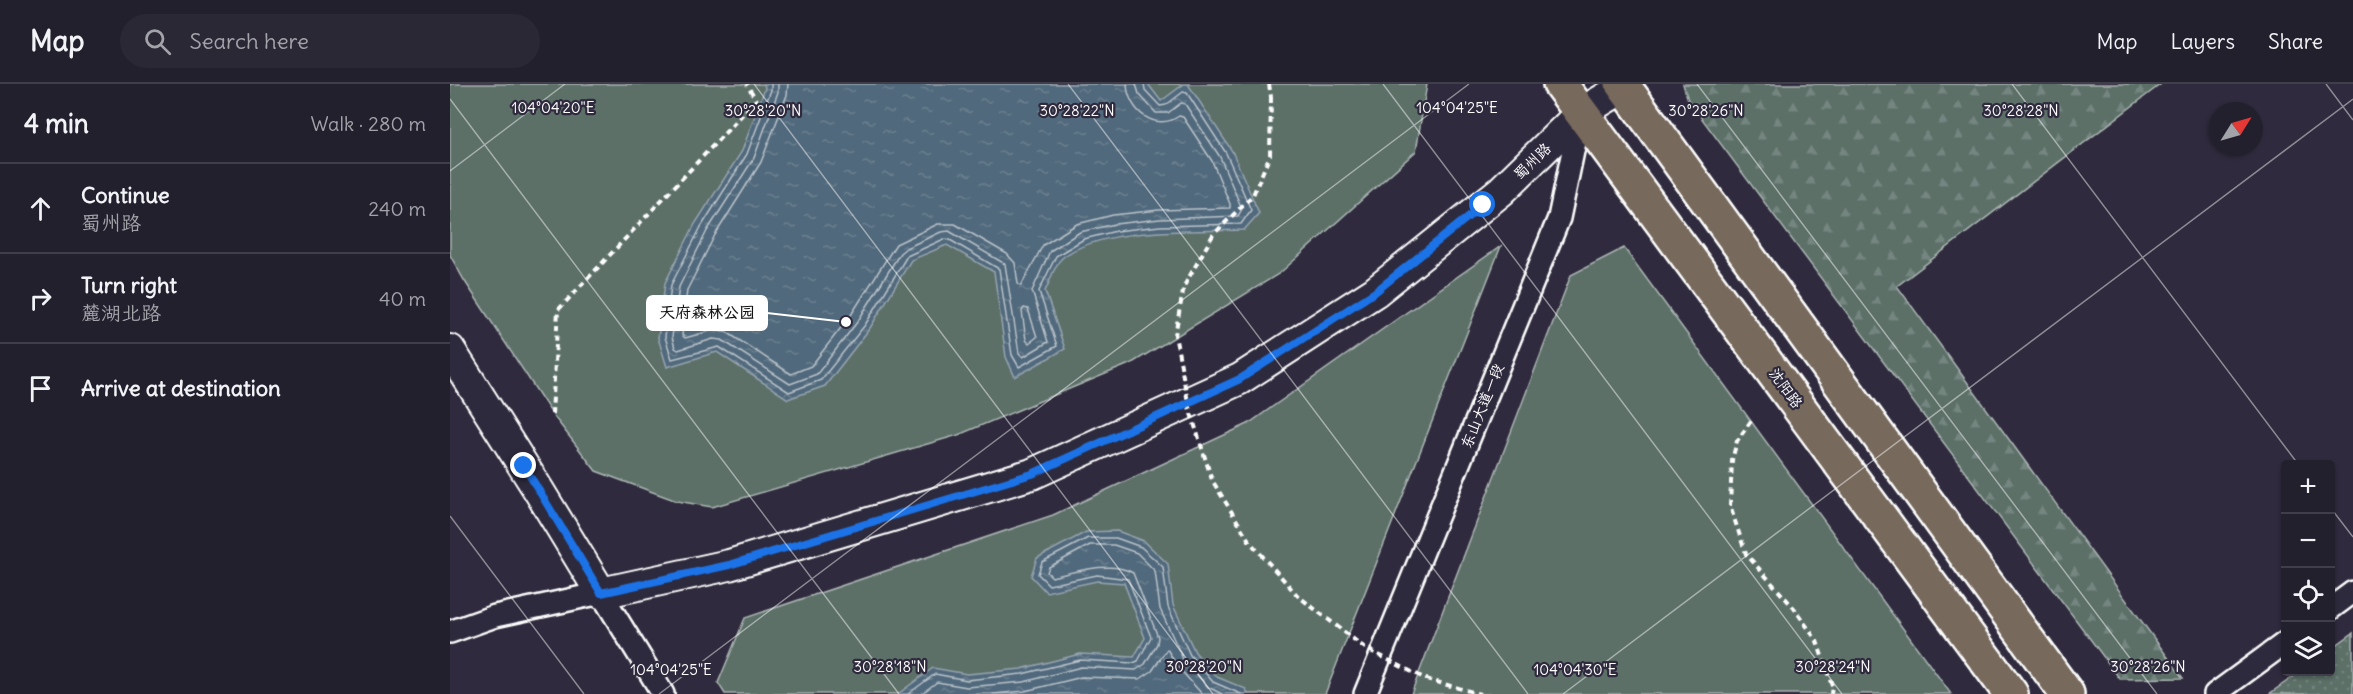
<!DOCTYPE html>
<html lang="en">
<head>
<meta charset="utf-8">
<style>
  :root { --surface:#23202e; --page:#2b2836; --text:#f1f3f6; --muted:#a3a3aa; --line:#403e4a }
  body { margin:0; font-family:Delius,"LXGW WenKai TC",sans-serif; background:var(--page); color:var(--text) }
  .controls { position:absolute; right:18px; bottom:18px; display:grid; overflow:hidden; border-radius:6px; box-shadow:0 2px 4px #0004 }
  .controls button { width:54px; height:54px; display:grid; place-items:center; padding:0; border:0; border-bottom:2px solid var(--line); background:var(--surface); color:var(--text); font:30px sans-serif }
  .compass { position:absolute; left:1759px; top:18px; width:54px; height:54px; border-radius:50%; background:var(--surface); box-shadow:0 2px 4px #0004; rotate:53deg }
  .stop { position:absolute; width:18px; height:18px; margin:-14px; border:4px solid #1a73e8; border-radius:50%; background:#fff }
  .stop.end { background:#1a73e8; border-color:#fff; box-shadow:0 2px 6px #0008 }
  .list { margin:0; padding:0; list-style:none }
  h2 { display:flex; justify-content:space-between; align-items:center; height:78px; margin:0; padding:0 24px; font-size:26px }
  h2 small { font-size:20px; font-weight:400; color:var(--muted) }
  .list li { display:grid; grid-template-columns:39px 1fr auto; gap:18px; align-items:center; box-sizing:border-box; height:90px; padding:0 24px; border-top:2px solid var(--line) }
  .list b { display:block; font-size:22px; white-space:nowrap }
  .list p { margin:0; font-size:20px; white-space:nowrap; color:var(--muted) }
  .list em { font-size:20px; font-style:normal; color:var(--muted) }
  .icon { flex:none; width:33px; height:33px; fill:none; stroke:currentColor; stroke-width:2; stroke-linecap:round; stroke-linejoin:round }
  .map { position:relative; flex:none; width:1903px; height:610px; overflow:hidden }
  header { display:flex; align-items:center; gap:36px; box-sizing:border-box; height:84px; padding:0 30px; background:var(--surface); border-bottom:2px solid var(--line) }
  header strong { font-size:28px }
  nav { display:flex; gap:33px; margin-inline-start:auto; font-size:21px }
  .search { width:420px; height:54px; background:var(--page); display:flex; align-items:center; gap:15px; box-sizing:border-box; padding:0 21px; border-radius:33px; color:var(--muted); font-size:22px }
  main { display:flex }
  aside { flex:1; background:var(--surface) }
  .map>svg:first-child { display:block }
</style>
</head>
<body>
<header>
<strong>Map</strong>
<div class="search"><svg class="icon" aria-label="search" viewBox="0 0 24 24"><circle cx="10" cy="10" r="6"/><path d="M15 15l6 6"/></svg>Search here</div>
<nav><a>Map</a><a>Layers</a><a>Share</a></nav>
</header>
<main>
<aside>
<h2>4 min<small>Walk · 280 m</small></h2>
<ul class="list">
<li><svg class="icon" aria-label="ahead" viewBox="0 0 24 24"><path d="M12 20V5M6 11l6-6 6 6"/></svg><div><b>Continue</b><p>蜀州路</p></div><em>240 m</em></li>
<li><svg class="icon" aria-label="right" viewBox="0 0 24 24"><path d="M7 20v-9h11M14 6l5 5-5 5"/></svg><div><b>Turn right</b><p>麓湖北路</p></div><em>40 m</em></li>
<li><svg class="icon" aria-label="arrive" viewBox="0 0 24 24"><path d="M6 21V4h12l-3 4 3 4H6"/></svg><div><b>Arrive at destination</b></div></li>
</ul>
</aside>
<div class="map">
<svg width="1903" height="610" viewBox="0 0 1903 610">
  <defs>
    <pattern id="grass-dots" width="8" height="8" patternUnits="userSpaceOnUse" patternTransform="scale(1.5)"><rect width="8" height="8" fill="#5b6f68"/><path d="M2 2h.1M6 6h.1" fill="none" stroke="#74857f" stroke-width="1.8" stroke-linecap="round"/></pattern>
    <pattern id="forest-firs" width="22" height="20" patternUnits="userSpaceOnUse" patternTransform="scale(1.5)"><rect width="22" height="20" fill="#5b6f68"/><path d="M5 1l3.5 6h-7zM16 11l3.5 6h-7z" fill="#74857f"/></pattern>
    <pattern id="water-ripples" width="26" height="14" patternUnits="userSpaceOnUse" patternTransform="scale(1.5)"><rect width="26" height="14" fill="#51697c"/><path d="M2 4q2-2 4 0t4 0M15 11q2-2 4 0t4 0" fill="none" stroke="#6b8090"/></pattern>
  </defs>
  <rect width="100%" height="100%" fill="#2f2a3d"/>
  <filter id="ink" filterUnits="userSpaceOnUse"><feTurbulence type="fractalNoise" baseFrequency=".0167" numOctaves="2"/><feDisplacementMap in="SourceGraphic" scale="12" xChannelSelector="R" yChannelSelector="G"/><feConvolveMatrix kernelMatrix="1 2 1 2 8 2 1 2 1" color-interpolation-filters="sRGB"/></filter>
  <g filter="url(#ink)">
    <polygon fill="url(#grass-dots)" stroke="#adb7b4" stroke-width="1.5" points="1903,549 1903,610 1819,610 1850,588 1880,588 1881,565"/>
    <polygon fill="url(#forest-firs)" stroke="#adb7b4" stroke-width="1.5" points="1233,0 1711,0 1447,202 1733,594 1670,595 1238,16"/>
    <g fill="#5b6f68" stroke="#adb7b4" stroke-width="1.5">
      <polygon points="0,0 977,0 966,67 830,189 682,279 508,351 262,423 227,417 146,387 102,330 14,196 0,171"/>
      <polygon points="1051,162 875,610 275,610 268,599 295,534 603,431 798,340"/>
      <polygon points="1174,164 1501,610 961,610 1121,191"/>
    </g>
    <g fill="url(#water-ripples)" stroke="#97a5b0" stroke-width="1.5">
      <path d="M314 0H698L711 17 734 0H738L782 67 809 129 794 146C744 148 652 142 612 174 604 181 600 198 595 207L615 265 565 293 556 273 544 188 497 161 461 176 420 244 375 302 338 315 267 268 217 283 208 254 215 199 245 140 292 67 315 4Z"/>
      <polygon points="667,447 694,457 718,480 723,521 745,568 767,593 796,605 798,610 448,610 483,584 517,590 571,585 630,570 684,573 695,554 674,499 647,497 596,508 581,492 587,474 636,448"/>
    </g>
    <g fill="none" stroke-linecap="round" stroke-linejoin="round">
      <g stroke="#b9c3cb" stroke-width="1.5">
        <polyline points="321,0 321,6 297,70 251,143 221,201 215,253 222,275 269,263 339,308 371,296 415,241 457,172 494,155 500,156 549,185 562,271 569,283 607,262 589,207 606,172 634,155 666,147 710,142 791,140 801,126 776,69 737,9 733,8 716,21 710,22 695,6 694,0"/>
        <polyline points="328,0 328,8 304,74 257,147 229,203 222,253 225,264 228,266 263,255 272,256 340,300 367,290 408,237 450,169 456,164 491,148 499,147 555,180 569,269 573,273 598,258 582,207 600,167 630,148 665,140 710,135 788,132 792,125 770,73 735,20 731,19 718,29 706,29 689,10 686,0"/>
        <path d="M338 0 337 11 311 78 265 151 237 206 232 251 235 254 264 246 275 247 341 290 361 282 401 231 446 160 488 140H505L557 170 565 179 568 200 571 202 593 161 627 140 663 131 709 126 780 124V120L762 77 733 33 729 32C705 49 678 26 677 0"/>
        <polygon points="574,224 578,225 587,253 579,259 576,256 572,227"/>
        <polyline points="458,610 485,590 517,596 572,590 630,576 683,579 688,577 701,553 678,495 647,491 599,501 588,490 592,478 638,454 666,454 691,463 713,483 718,523 740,571 763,598 791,610"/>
        <path d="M471 610 487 598 517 603 574 598 631 583 686 586 695 580 707 560 708 553 683 489C662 476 624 488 602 493L597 488 599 483 640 461H664L687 469 705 487 710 525 733 575 758 603 772 610"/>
        <polyline points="543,610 575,607 632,593 690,595 702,587 717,565 727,582 752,610"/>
      </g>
      <defs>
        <g id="street">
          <polyline points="1880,525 1903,508"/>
          <polyline points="0,548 45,532 151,509 213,610"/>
          <polyline points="915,610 1109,134 1131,29"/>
          <polyline points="1765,610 1836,558"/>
        </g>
        <polyline id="secondary" points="0,266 86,402 151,509 279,481 582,390 790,295 925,208 1051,107 1131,29 1174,3 1175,0"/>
        <g id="primary">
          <polyline points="1110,0 1561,610"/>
          <polyline points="1172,0 1617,610"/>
        </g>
      </defs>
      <use href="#street" stroke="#fff" stroke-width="26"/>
      <use href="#secondary" stroke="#fff" stroke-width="34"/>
      <use href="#primary" stroke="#fff" stroke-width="38"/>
      <g stroke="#fff" stroke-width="4" stroke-dasharray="6 4.5" stroke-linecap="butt">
        <polyline points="819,0 821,13"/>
        <polyline points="102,330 108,226 306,16 297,0"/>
        <polyline points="1301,337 1287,357 1282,376 1280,422 1296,470 1344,524 1367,557 1382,602 1381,610"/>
      </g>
      <use href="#street" stroke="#2f2a3d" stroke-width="21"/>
      <use href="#secondary" stroke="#2f2a3d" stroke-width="30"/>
      <use href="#primary" stroke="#77695c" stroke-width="33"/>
      <polyline stroke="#fff" stroke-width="4" stroke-dasharray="6 4.5" stroke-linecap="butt" points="821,13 820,71 803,111 763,151 734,202 725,251 739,323 762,396 800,458 848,512 915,564 976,595 1030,610"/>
    </g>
  </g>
  <g fill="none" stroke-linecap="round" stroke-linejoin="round" filter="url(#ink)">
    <polyline stroke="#1a73e8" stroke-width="8" points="74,382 151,509 279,481 582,390 790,295 925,208 1033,121"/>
  </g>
  <path fill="none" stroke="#fff" stroke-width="1.5" stroke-opacity="0.45" d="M304 0 763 610M618 0 1078 610M933 0 1392 610M1247 0 1707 610M1562 0 1848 380M1876 0 1903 36M0 15 449 610M0 87 115 0M1880 423 1903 453M0 432 134 610M209 610 1019 0M1113 610 1903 15"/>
  <g text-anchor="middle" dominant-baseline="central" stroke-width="4.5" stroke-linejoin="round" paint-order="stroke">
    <g font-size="15" fill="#fff" stroke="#2f2a3d">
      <text transform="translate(1082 77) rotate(-44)">蜀州路</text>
      <text transform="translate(1336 304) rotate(54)">沈阳路</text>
      <text transform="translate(1032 322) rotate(-68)">东山大道一段</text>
    </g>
  </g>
  <g font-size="15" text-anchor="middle" fill="#fff" stroke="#2f2a3d" stroke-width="4.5" stroke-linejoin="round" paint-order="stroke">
    <text x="103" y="29">104°04'20"E</text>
    <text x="1007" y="29">104°04'25"E</text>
    <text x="313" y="32">30°28'20"N</text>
    <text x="627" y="32">30°28'22"N</text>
    <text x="1256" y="32">30°28'26"N</text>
    <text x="1571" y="32">30°28'28"N</text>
    <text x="440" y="588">30°28'18"N</text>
    <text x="754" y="588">30°28'20"N</text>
    <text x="1383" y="588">30°28'24"N</text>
    <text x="1698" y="588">30°28'26"N</text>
    <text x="221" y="591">104°04'25"E</text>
    <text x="1125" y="591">104°04'30"E</text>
  </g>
  <path fill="none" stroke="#fff" stroke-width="2" d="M396 238L317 229"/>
  <circle fill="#fff" stroke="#2f2a3d" stroke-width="2" cx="396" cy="238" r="6"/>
  <rect fill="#fff" stroke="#fff" stroke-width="2" x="197" y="212" width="120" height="34" rx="6"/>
  <g font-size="16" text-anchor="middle" font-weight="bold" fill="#111">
    <text x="257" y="234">天府森林公园</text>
  </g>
</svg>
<div class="controls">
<button>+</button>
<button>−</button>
<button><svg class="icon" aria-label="locate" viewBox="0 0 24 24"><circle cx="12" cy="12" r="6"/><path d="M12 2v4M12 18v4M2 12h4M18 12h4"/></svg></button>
<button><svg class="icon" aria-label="layers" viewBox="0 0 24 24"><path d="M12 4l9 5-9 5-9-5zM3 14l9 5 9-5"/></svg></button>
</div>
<svg class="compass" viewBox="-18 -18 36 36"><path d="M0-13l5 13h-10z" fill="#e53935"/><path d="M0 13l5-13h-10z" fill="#a3a3aa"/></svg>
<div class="stop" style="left:1033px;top:121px"></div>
<div class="stop end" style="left:74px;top:382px"></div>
</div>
</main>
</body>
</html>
